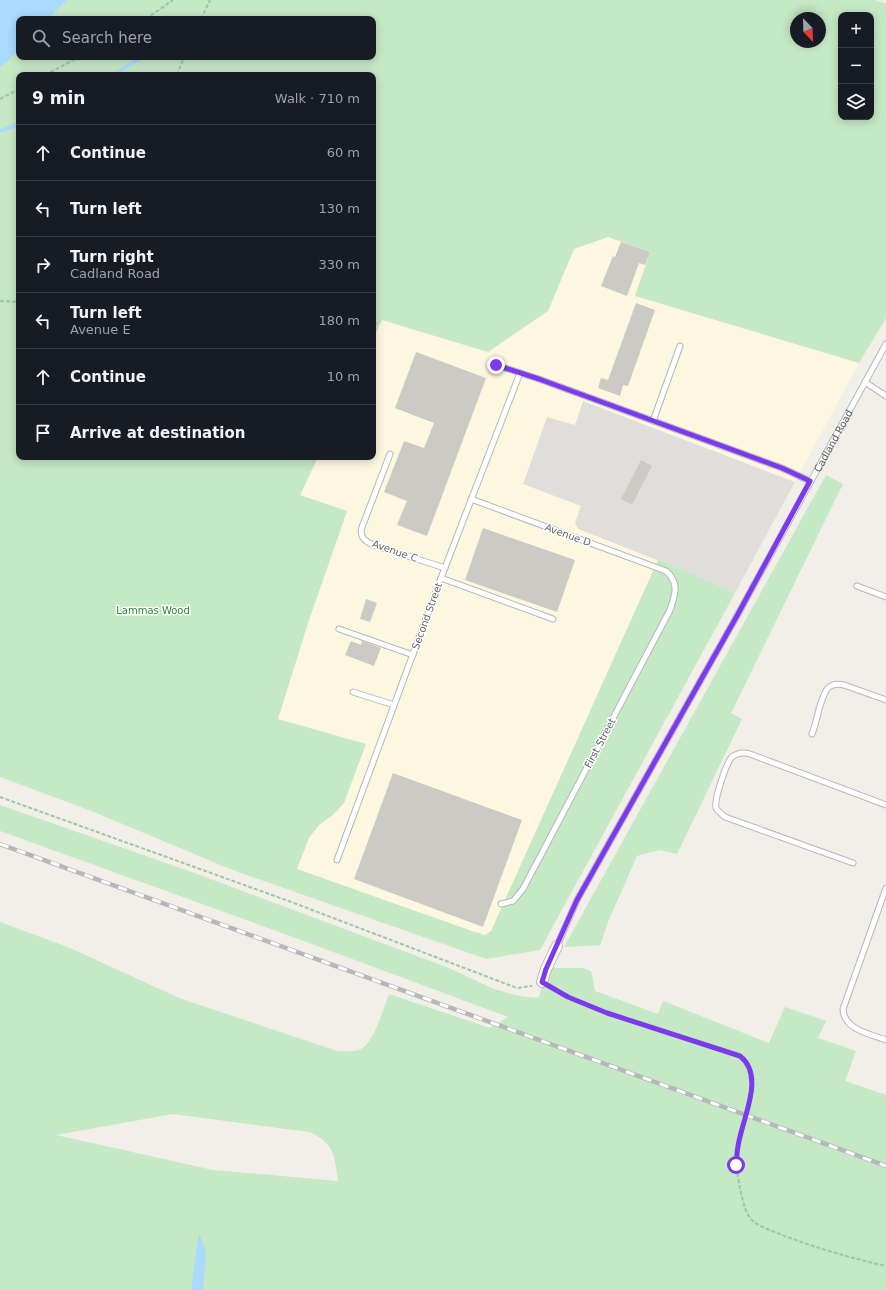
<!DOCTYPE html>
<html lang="en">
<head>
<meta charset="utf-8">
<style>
  :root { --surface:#171b24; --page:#242831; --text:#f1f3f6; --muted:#9ea1a6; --line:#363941 }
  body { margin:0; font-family:"DejaVu Sans",sans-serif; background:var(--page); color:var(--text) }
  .controls { position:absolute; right:12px; top:12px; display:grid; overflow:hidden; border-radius:8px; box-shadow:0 2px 10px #0003 }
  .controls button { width:36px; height:36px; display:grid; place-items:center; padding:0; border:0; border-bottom:1px solid var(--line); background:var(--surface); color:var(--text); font:20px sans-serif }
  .compass { position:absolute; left:790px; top:12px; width:36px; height:36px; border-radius:50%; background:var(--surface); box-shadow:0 2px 10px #0003; rotate:157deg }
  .stop { position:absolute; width:12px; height:12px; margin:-9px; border:3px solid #7c3aed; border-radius:50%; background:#fff }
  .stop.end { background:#7c3aed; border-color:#fff; box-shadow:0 1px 4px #0008 }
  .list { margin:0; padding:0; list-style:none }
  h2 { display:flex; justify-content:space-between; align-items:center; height:52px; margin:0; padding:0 16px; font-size:17px }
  h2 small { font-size:13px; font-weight:400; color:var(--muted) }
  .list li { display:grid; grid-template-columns:26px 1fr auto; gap:12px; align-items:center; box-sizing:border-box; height:56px; padding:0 16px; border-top:1px solid var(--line) }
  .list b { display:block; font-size:15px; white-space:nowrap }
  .list p { margin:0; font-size:13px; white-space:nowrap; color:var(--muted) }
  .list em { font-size:13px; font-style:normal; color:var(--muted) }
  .icon { flex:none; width:22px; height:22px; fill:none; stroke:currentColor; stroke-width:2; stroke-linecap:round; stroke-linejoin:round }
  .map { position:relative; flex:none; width:886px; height:1290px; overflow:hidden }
  .search { position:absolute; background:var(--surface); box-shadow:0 2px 10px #0003; left:16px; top:16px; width:360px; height:44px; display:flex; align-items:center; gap:10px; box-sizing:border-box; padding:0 14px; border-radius:8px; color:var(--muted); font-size:15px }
  .panel { position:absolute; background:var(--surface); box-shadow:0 2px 10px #0003; left:16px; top:72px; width:360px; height:388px; border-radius:8px }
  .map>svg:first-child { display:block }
</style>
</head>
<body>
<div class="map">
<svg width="886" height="1290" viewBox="0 0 886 1290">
  <rect width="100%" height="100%" fill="#f1efe8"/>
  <polygon fill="#fef7e0" points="608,237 650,252 636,296 859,363 735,593 690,573 486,959 304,891 230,869 309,620 347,512 300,495 318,457 373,457 373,339 382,320 488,352 547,311 574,249"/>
  <polygon fill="#e0deda" points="583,401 795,482 735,593 690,573 578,529 575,523 581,506 523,484 547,417 575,425"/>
  <g fill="#c5e8c5" fill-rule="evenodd">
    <path d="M67 0H875L886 4V318L859 363 635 296 650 252 608 237 574 249 548 311 488 352 382 320 373 339V75H19V457H318L300 495 347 511 309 620 278 719 366 744 344 803 333 815 319 825 309 838 297 869 475 932 485 935 491 931 658 560 690 573 735 593 540 950 486 959 230 869 94 812 0 777V67L9 60 19 49V57H373V19H48ZM841 15H871V117H841ZM796 18H820V42H796Z"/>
    <polygon points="826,475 843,484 731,713 742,719 677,854 660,850 637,856 608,922 600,945 564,947"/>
    <path d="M0 805 192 872 414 955 449 968 494 989 519 996 539 998 542 986 543 968H583L591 971 595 991 658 1014 663 1001 769 1043 785 1007 826 1021 818 1038 856 1051 845 1081 886 1095V1290H0V922L70 948 179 998 337 1051C345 1051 357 1053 364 1047 375 1038 384 1007 389 994L490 1028 508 1017 293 937 0 831ZM173 1114 309 1132C334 1142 335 1157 338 1181L213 1170 56 1135Z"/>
  </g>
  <g fill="#aadaff">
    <polygon points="0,0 67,0 48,19 19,19 19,49 9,60 0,67"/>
    <polygon points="199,1233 206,1253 203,1290 191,1290"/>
  </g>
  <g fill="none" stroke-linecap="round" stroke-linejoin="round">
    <g stroke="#aadaff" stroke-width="3.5">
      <polyline points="113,75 142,57"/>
      <polyline points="0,131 19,124"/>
    </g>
  </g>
  <g fill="#cccac5">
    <polygon points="621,242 650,252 645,265 639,263 627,296 601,286 613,256 615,257"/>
    <polygon points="636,303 655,310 628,386 623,385 620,396 598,388 601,378 608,380"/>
    <polygon points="416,352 486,378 427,536 397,525 407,501 384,492 404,441 424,448 434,423 395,408"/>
    <polygon points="641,460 652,466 632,505 621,499"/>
    <polygon points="483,528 575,560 557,612 465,580"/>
    <polygon points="366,599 377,603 370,622 360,619"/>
    <polygon points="351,641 361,645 362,641 381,648 374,666 345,655"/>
    <polygon points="393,773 522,820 483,927 354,879"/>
  </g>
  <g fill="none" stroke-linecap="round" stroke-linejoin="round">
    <defs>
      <g id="service">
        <polyline points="496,365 539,379 782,468 810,481"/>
        <polyline points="865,382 886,396"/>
        <polyline points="653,421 680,346"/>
        <path d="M390 454 362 527C359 537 365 541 373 545L445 568"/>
        <path d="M471 499 666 571C680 583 675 595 670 610L523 889 513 901 501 904"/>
        <polyline points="441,578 553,619"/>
        <polyline points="857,586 886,597"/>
        <polyline points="339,629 413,655"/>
        <polyline points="353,692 394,705"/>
        <path d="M812 734C815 726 817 718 819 709 824 695 825 681 844 685L886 700"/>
        <polyline points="337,860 441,578 520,373"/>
        <path d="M853 863 725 817C722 814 718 812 716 808 714 800 726 763 732 757 737 753 743 752 750 754L886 805"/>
        <path d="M886 888 843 1009C844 1030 870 1034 886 1040"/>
        <path id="s1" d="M557 946 577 900 738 614 886 344"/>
      </g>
      <polyline id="minor" points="542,982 546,969 557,946"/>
    </defs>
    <use href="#service" stroke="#b5b8bc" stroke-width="7"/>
    <use href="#minor" stroke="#b5b8bc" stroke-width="12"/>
    <g stroke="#9cc7a9" stroke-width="2" stroke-dasharray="4 2" stroke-linecap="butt">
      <polyline points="146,19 173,0"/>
      <polyline points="201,19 210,0"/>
      <polyline points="45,75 79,57"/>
      <polyline points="177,75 184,57"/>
      <polyline points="0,99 19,89"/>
      <polyline points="0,301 19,302"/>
      <polyline points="373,323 378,324"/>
      <polyline points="0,797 286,900 509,985 517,988 532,986"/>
      <path d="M551 987 568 997 607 1013 740 1056C766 1077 741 1123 737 1150 735 1164 738 1179 741 1192 743 1202 746 1216 754 1222 762 1228 773 1231 782 1235 816 1248 851 1258 886 1266"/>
    </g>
    <use href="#service" stroke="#fff" stroke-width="5"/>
    <use href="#minor" stroke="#fff" stroke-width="10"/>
    <defs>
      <polyline id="rail" points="0,844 886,1166"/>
    </defs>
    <use href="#rail" stroke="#b6b7b8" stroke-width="4.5"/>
    <use href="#rail" stroke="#fff" stroke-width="3" stroke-dasharray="9" stroke-linecap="butt"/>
  </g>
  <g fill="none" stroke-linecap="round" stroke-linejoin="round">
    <path stroke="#7c3aed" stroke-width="5" d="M496 365 539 379 782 468 810 481 738 614 577 900 546 969 542 982 568 997 607 1013 740 1056C764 1075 745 1113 740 1137 737 1147 737 1155 736 1165"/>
  </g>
  <g text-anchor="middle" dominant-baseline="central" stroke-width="3" stroke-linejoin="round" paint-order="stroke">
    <g font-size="10" fill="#5f6368" stroke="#fff">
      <text stroke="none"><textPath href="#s1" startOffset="576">Cadland Road</textPath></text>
      <text transform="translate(568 535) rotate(20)">Avenue D</text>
      <text transform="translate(395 551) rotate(19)">Avenue C</text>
      <text transform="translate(427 616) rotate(-70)">Second Street</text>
      <text transform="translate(600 743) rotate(-62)">First Street</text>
    </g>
    <g font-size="10" fill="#348238" stroke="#fff">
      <text x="153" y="610">Lammas Wood</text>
    </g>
  </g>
</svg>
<div class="controls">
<button>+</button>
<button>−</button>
<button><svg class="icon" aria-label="layers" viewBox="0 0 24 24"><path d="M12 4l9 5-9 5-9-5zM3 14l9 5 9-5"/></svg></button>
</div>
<svg class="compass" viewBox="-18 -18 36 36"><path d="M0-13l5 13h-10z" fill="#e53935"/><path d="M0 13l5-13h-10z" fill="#9ea1a6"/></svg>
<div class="stop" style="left:736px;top:1165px"></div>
<div class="stop end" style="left:496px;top:365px"></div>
<div class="search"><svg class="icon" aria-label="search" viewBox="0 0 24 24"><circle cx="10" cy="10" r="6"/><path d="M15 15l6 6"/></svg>Search here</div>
<section class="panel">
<h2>9 min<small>Walk · 710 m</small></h2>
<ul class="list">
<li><svg class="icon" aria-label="ahead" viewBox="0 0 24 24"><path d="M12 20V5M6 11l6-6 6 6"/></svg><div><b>Continue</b></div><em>60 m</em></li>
<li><svg class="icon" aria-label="left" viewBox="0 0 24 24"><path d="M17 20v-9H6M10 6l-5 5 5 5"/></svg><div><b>Turn left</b></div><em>130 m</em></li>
<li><svg class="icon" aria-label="right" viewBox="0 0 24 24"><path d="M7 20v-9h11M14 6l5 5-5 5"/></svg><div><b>Turn right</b><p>Cadland Road</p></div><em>330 m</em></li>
<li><svg class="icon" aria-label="left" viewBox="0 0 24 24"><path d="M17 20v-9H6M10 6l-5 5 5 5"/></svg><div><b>Turn left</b><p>Avenue E</p></div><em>180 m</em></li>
<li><svg class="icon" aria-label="ahead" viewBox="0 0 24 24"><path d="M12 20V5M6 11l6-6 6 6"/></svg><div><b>Continue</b></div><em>10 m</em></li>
<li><svg class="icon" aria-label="arrive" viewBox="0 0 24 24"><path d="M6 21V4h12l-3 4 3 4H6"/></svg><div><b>Arrive at destination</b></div></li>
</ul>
</section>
</div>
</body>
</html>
